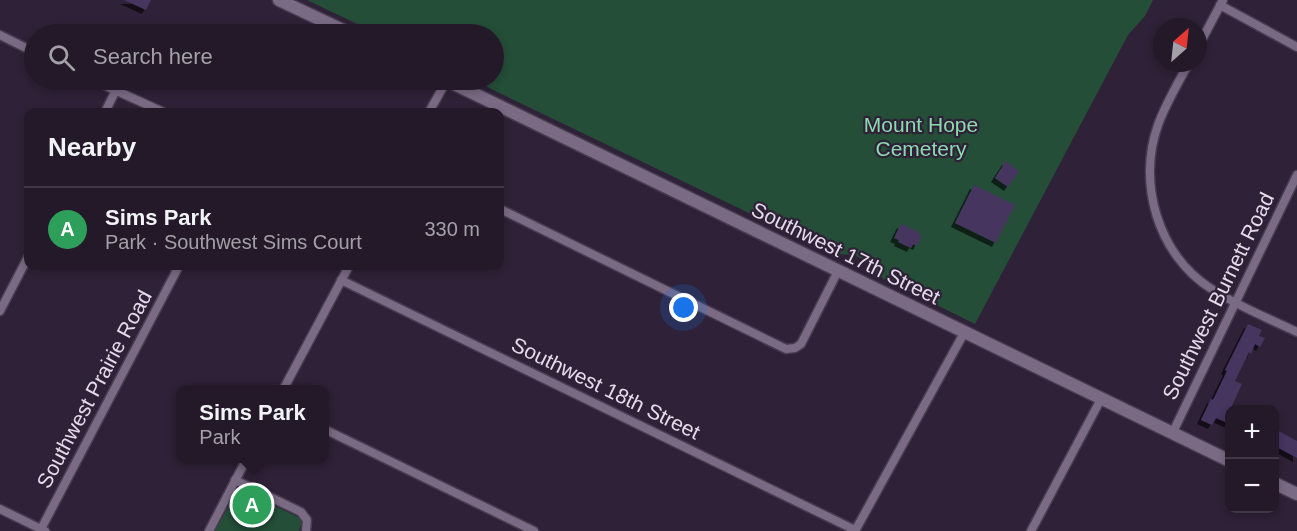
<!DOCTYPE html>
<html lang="en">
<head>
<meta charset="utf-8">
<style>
  :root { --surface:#231929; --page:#2f2635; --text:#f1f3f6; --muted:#a3a0a8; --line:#403846; --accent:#d93025 }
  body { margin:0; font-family:Arial,sans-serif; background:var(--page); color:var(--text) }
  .controls { position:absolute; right:18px; bottom:18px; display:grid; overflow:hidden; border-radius:12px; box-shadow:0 3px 9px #0003 }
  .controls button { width:54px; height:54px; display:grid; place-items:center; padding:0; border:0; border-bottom:2px solid var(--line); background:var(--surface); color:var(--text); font:30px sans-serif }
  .compass { position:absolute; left:1153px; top:18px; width:54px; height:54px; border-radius:50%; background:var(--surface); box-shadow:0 3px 9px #0003; rotate:27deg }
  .you { position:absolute; left:684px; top:308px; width:21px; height:21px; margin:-15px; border:4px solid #fff; border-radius:50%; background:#1a73e8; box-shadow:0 0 0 9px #1a73e833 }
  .badge { display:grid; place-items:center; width:39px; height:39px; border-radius:50%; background:var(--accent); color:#fff; font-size:20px; font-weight:700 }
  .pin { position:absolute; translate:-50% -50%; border:3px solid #fff; box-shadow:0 2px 6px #0006 }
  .popup { position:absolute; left:176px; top:385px; width:153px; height:78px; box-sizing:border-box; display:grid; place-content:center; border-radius:12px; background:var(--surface); filter:drop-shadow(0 2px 4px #0005); font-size:20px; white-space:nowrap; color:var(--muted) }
  .popup b { font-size:22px; color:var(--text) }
  .popup::after { content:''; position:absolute; left:50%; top:100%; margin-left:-12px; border:12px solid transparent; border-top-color:var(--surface) }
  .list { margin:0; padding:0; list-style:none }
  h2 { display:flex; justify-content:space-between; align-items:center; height:78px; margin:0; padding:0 24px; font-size:26px }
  h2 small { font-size:20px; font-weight:400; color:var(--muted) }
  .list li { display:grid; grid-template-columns:39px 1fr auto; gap:18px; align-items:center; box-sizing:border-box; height:84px; padding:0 24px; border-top:2px solid var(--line) }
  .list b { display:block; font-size:22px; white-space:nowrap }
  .list p { margin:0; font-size:20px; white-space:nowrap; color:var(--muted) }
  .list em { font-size:20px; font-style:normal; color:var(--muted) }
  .icon { flex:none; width:33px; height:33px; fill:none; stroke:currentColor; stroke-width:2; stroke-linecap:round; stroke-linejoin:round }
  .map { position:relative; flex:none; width:1297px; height:531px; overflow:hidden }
  .search { position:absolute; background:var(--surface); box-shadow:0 3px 9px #0003; left:24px; top:24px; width:480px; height:66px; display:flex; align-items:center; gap:15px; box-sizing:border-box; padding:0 21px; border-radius:33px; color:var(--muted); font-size:22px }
  .panel { position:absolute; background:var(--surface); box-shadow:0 3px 9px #0003; left:24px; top:108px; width:480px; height:162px; border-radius:12px }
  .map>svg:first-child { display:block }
</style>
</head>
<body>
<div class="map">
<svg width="1297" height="531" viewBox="0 0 1297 531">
  <defs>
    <filter id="shadow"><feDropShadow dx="-4" dy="4" stdDeviation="0" flood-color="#0009"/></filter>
  </defs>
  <rect width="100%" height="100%" fill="#2f2137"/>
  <g fill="#244e38">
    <path d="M307 0H1153L1145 16 1128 35 975 324 876 275C863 255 858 255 834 254L489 88 484 84 483 80H494V34H378Z"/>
    <polygon points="238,489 300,518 302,522 299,531 215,531"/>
  </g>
  <g fill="#44365f" filter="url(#shadow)">
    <polygon points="124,0 151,0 146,10"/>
    <polygon points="1006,161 1019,171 1008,187 995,178"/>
    <polygon points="974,185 1015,205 996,243 955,223"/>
    <polygon points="901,224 919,232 918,234 922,236 917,246 913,244 911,248 898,242 899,240 894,238"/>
    <polygon points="1248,324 1262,330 1259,336 1265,338 1260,347 1255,344 1251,354 1249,352 1235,381 1242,384 1230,410 1230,424 1216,418 1212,425 1201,420 1211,399 1213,400 1227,371 1225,370"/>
    <polygon points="1275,429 1297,441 1297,458 1275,446"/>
  </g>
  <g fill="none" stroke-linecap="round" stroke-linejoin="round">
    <defs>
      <g id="minor">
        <polyline points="1220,5 1297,47"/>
        <polyline points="0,35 34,52"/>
        <polyline points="1198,47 1223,0"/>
        <path d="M1189 63C1178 83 1166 103 1158 125 1137 183 1158 254 1210 288 1237 306 1268 318 1297 332"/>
        <polyline points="93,80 163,112"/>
        <polyline points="105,112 116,90"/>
        <polyline points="429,112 447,80"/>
        <polyline points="500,209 786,349 795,348 801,344 838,271"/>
        <polyline points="341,280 855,530"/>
        <polyline points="0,311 28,257"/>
        <polyline points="283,390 349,266"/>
        <polyline points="324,429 534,531"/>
        <polyline points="1172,434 1297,175"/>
        <polyline points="235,480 301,512 307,520 306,531"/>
        <polyline points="0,509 45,531"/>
        <polyline points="41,529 179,266"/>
        <polyline points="209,531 247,458"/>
        <polyline points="855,531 964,333"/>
        <polyline points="1031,531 1101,399"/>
      </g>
      <g id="secondary">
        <polyline points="279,0 351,34"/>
        <polyline points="446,80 1230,461"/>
        <polyline points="1274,483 1297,494"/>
      </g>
    </defs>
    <use href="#minor" stroke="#483c4f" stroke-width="11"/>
    <use href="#secondary" stroke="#483c4f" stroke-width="15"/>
    <use href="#minor" stroke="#7b6a84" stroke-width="8"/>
    <use href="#secondary" stroke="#7b6a84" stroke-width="12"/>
  </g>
  <g text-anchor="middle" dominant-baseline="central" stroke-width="4.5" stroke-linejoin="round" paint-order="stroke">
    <g font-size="21" fill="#8cdbaf" stroke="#2f2137">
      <text x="921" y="124">Mount Hope<tspan x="921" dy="24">Cemetery</tspan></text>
    </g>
    <g font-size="21" fill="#e5dceb" stroke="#2f2137">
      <text transform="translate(846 253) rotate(26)">Southwest 17th Street</text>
      <text transform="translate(1218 296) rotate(-64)">Southwest Burnett Road</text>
      <text transform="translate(606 388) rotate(26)">Southwest 18th Street</text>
      <text transform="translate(94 389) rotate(-62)">Southwest Prairie Road</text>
    </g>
  </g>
</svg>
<div class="controls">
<button>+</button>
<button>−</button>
</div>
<svg class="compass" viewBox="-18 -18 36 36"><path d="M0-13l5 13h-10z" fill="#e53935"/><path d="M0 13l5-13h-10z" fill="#a3a0a8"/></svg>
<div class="you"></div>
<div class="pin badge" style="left:252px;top:505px;background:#2e9e5b">A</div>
<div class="popup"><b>Sims Park</b>Park</div>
<div class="search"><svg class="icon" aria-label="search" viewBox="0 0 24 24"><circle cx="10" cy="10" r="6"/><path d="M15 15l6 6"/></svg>Search here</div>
<section class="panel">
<h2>Nearby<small></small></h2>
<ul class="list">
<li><span class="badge" style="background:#2e9e5b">A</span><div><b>Sims Park</b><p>Park · Southwest Sims Court</p></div><em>330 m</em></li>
</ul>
</section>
</div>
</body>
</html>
